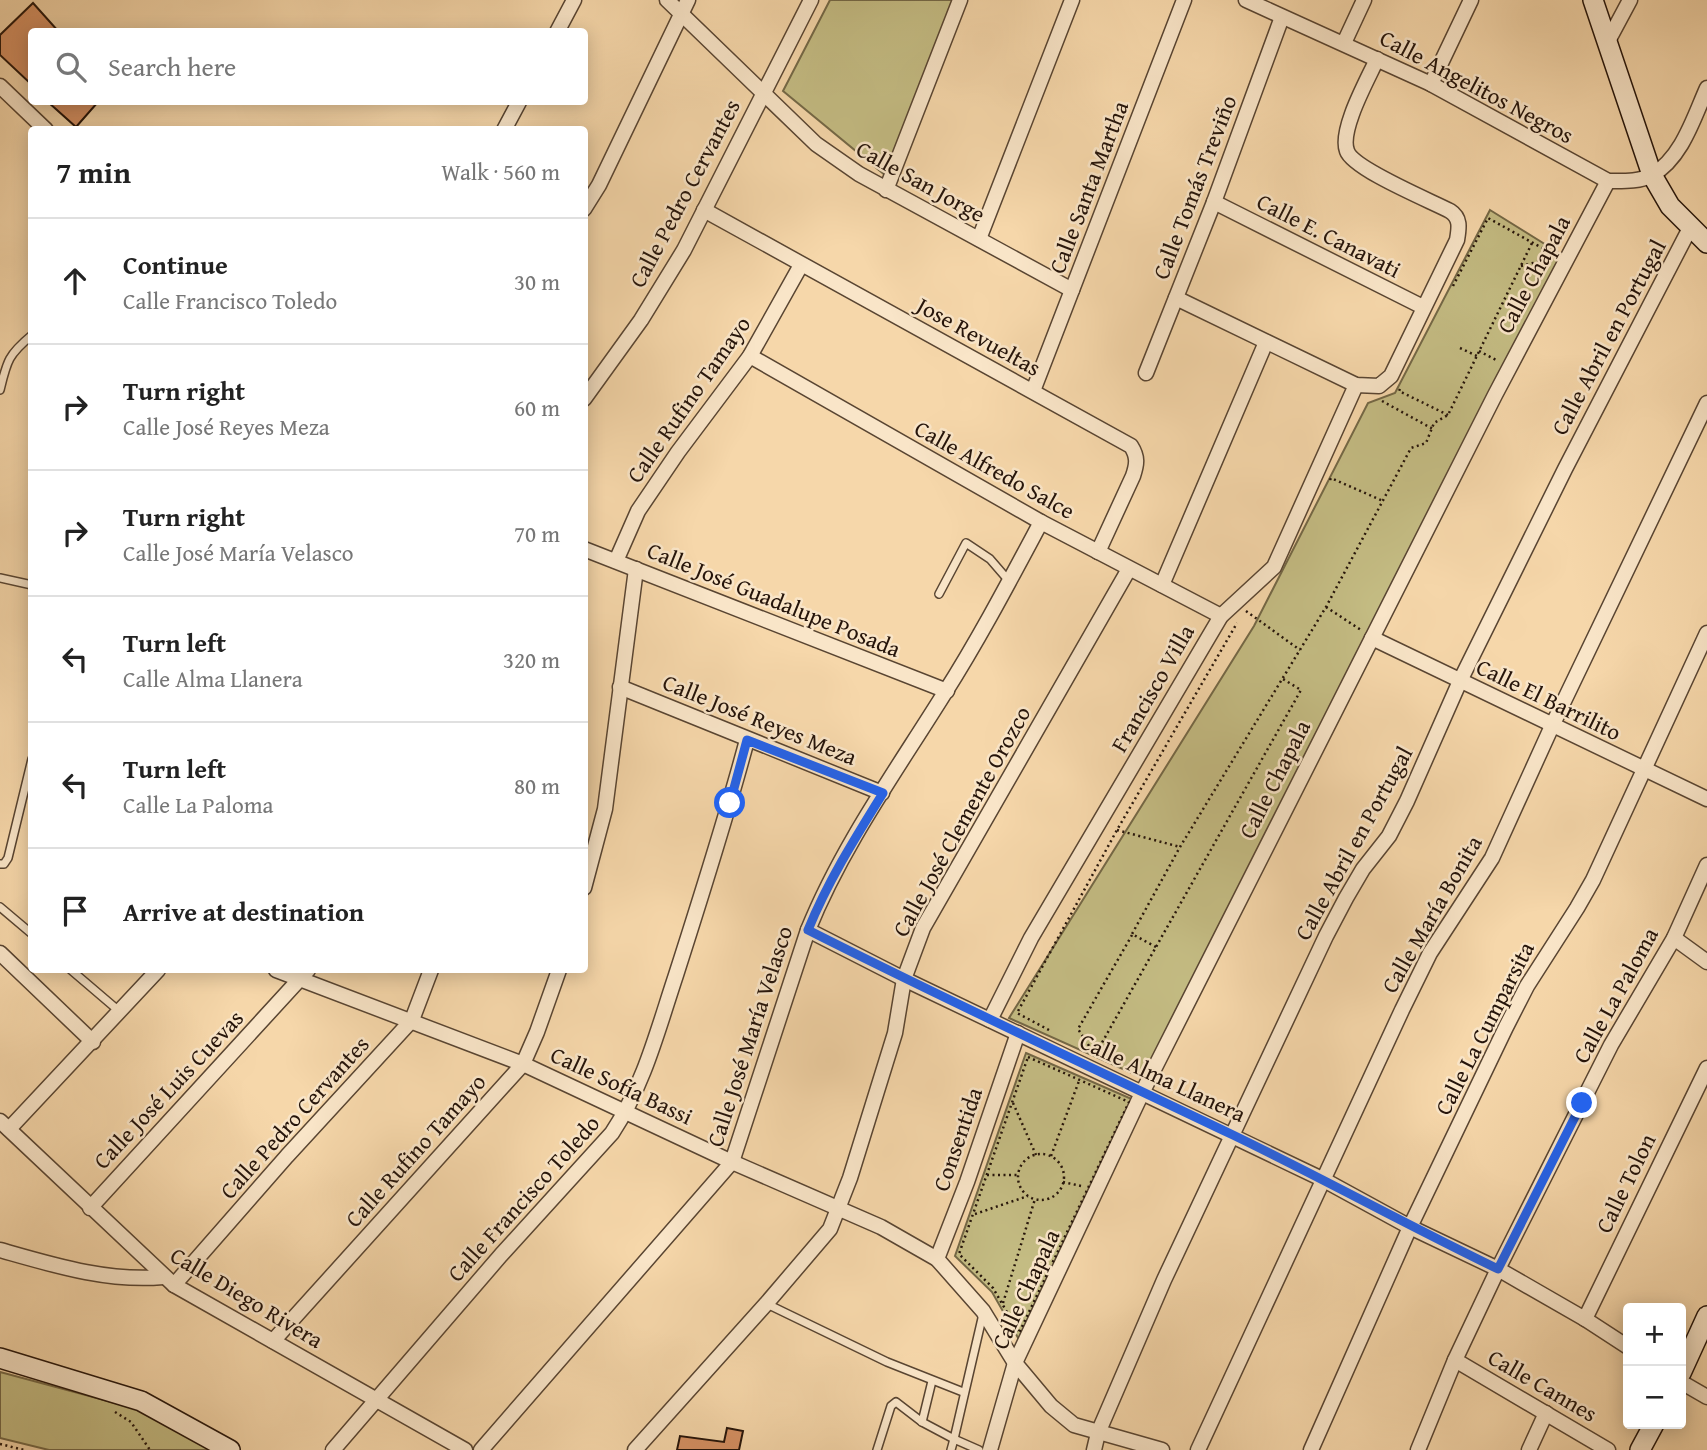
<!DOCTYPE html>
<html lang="en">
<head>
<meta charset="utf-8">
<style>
  :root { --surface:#fff; --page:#f2f2f2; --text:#222; --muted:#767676; --line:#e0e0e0 }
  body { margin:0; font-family:"Gentium Book Plus",serif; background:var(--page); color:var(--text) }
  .controls { position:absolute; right:21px; bottom:21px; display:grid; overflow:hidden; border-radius:7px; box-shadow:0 4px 18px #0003 }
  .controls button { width:63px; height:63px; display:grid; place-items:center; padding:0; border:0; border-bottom:2px solid var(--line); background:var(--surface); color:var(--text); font:35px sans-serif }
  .stop { position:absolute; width:21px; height:21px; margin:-16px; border:5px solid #2563eb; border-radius:50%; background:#fff }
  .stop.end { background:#2563eb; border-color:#fff; box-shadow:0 2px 7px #0008 }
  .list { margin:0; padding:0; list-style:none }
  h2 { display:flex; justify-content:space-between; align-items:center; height:91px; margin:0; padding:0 28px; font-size:30px }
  h2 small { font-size:23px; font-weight:400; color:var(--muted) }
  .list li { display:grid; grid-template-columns:46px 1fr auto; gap:21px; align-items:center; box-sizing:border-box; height:126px; padding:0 28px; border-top:2px solid var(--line) }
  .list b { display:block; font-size:26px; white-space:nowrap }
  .list p { margin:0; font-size:23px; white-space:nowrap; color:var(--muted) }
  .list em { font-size:23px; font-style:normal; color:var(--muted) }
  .icon { flex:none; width:38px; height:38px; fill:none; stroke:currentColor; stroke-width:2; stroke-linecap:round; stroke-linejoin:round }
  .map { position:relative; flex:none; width:1707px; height:1450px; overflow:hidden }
  .search { position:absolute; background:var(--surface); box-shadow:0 4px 18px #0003; left:28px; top:28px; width:560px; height:77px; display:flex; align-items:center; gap:18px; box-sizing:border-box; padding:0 24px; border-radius:7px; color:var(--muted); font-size:26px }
  .panel { position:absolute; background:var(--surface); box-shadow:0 4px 18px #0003; left:28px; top:126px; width:560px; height:847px; border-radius:7px }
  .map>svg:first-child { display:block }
</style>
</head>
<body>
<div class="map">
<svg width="1707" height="1450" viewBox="0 0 1707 1450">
  <rect width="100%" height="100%" fill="#f6d7aa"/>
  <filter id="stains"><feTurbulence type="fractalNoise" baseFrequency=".00286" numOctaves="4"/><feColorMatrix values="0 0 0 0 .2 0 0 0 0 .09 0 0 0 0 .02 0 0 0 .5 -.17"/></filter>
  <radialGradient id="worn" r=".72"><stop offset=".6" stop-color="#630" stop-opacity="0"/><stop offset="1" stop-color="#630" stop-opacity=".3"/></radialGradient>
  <g fill="#c4bc83" stroke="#746846" stroke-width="2">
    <polygon points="830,0 954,0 885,175 783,91"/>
    <polygon points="1490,210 1564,256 1145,1079 1009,1018 1254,626 1368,403 1395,393"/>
    <polygon points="1026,1053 1134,1100 1021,1343 992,1292 955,1256"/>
    <polygon points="0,1372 145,1411 212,1450 49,1450 0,1438"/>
  </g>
  <g fill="#d69164" stroke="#25140a" stroke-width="2">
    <polygon points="33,3 59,32 32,32 32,85 0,55 0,35"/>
    <polygon points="48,102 98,102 76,127"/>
    <polygon points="727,1428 743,1431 739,1450 677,1450 680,1436 724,1442"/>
  </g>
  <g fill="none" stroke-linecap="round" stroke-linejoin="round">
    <defs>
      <g id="lane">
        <path d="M0 390C7 361 8 355 32 335"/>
        <polyline points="0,578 32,585"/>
        <polyline points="939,594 966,543 990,559 1009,581"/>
        <polyline points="0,864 4,864 8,858 32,759"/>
        <polyline points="0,907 32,934"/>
        <polyline points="71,970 119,1011"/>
        <polyline points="767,1304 887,1362 963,1392"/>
        <polyline points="922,1422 932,1381"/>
        <polyline points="877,1450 891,1406 896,1402 922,1422 954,1439 983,1314"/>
        <polyline points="951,1450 954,1439 979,1450"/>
      </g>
      <g id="street">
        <polyline points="667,0 816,144 859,174 1072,290"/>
        <path d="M1246 0 1431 84 1608 181C1623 181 1639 182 1652 175 1682 158 1694 117 1707 88"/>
        <polyline points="557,32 574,0"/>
        <polyline points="1344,43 1364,0"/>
        <polyline points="1607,43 1630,0"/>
        <polyline points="1431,84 1471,0"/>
        <polyline points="0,86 46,130"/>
        <polyline points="504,130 519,102"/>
        <polyline points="886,190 960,0"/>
        <polyline points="1214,202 1423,307"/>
        <polyline points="584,209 599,185 688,0"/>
        <path d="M704 210 1131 446C1138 457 1137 464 1133 476L1098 552"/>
        <polyline points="979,239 1072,0"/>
        <path d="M1176 298 1356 385 1379 386 1391 376 1457 240C1459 228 1461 218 1450 211 1431 201 1353 169 1347 151 1339 130 1368 79 1377 59"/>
        <polyline points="750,356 1041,522 1221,616"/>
        <polyline points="1146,373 1214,202 1282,17"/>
        <polyline points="1033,391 1184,0"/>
        <polyline points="584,399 641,320 684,250 811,0"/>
        <polyline points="584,549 947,691"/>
        <polyline points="616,561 638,511 678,452 750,356 801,265"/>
        <polyline points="1162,585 1266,342"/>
        <polyline points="1372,638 1707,799"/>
        <polyline points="620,687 882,793"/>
        <polyline points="584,888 605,809 636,569"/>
        <polyline points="808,930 904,979 1324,1180 1410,1227 1498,1269 1585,1319 1628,1347"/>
        <polyline points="1674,938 1707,962"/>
        <polyline points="0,953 93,1042"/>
        <polyline points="276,970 523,1064 732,1162 881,1227 937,1259 983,1311 1015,1363 1051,1406 1074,1425 1162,1450"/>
        <polyline points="990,1020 1031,938 1221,616 1274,567 1356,385"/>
        <polyline points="0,1121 174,1285 465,1450"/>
        <polyline points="9,1129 158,970"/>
        <polyline points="90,1208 308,970"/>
        <path d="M0 1250C53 1265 107 1282 163 1277"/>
        <polyline points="937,1259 967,1182 1018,1033"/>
        <polyline points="174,1285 287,1156 412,1020 431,970"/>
        <polyline points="1585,1319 1707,1068"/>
        <polyline points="273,1341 523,1064 537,1032 559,970"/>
        <polyline points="1455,1360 1608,1450"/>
        <polyline points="1681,1382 1707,1397"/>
        <path d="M333 1450 501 1255 612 1133C644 1085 658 1029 676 975 701 897 726 819 747 740"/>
        <path d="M481 1450 732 1162 808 930C842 846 896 771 944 694 979 639 1010 580 1041 522"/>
        <polyline points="635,1450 766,1304 830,1229 850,1178 895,1033 904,979 923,928 1129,569"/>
        <polyline points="990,1450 1015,1363 1142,1093 1495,395 1608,181"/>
        <polyline points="1094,1450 1098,1433 1164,1280 1326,936 1346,898 1363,869 1389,836 1407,801 1460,681 1565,469 1690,228"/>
        <polyline points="1198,1450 1402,1010 1430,953 1492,858 1552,726 1707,403"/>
        <polyline points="1311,1450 1410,1227 1506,1027 1527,986 1577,908 1593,880 1707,633"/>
        <polyline points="1418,1450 1455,1360 1498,1269 1611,1045 1674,938 1707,865"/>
        <polyline points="1529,1450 1546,1413"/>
      </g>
      <g id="secondary">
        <polyline points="1593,0 1652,175 1670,206 1707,243"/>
        <polyline points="0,1358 141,1401 230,1450"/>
        <polyline points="1681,1373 1707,1316"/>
        <polyline points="1640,1450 1654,1424"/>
      </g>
    </defs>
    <use href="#lane" stroke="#594532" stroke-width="10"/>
    <use href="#street" stroke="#594532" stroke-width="17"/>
    <use href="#secondary" stroke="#25140a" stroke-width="22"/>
    <g stroke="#25140a" stroke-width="2.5" stroke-dasharray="2 3.5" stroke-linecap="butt">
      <polyline points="1521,266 1549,259"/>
      <polyline points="1453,286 1488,218 1553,254"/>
      <polyline points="1460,348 1477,356"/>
      <polyline points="1479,351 1498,361"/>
      <polyline points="1400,389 1399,391 1448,415"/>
      <polyline points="1382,401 1433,429"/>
      <polyline points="1330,480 1331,478 1383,501"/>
      <polyline points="1326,607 1361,630"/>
      <polyline points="1246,611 1300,650"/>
      <polyline points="1117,830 1180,847"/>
      <polyline points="1132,935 1078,1029 1095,1055 1301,690 1283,679"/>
      <polyline points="1156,947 1132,934 1180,847 1326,607 1411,448 1426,443 1434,423 1448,415 1532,243"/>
      <polyline points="1049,1030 1017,1013 1117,830 1237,623"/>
      <polygon points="1028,1057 1129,1102 1019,1333 993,1288 959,1254"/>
      <polyline points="1013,1103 1036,1155"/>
      <circle cx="1041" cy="1177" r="23"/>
      <polyline points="1051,1156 1079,1081"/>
      <polyline points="987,1175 1019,1175"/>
      <polyline points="1063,1182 1081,1186"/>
      <polyline points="975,1214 1028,1196"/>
      <polyline points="1003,1303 1035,1199"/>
      <polyline points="115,1412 131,1422 150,1450"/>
      <polyline points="0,1444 24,1450"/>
    </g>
    <use href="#lane" stroke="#f9e5c8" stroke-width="7"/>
    <use href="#street" stroke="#f9e5c8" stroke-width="14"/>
    <use href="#secondary" stroke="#f9e5c8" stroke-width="19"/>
  </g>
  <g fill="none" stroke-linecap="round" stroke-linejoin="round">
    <path stroke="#2563eb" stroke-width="9" d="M730 803 747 740 883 793C855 838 828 881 808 930 948 1001 1091 1067 1233 1135 1322 1178 1409 1226 1498 1269L1582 1103"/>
  </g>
  <g text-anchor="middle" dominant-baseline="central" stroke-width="5" stroke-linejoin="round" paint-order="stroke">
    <g font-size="23" fill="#25140a" stroke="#f9e5c8">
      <text transform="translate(1477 86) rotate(28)">Calle Angelitos Negros</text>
      <text transform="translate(921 181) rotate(29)">Calle San Jorge</text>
      <text transform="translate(1088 187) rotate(-69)">Calle Santa Martha</text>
      <text transform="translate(1194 187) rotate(-69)">Calle Tomás Treviño</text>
      <text transform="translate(684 193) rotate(-62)">Calle Pedro Cervantes</text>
      <text transform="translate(1329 235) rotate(27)">Calle E. Canavati</text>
      <text transform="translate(1533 274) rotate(-62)">Calle Chapala</text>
      <text transform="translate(979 336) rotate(29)">Jose Revueltas</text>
      <text transform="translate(1608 337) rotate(-62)">Calle Abril en Portugal</text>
      <text transform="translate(688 399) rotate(-55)">Calle Rufino Tamayo</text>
      <text transform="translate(995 469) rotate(29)">Calle Alfredo Salce</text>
      <text transform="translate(774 599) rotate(22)">Calle José Guadalupe Posada</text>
      <text transform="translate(1152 688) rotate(-60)">Francisco Villa</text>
      <text transform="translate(1549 699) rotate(26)">Calle El Barrilito</text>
      <text transform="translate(760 719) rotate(22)">Calle José Reyes Meza</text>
      <text transform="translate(1274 779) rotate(-63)">Calle Chapala</text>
      <text transform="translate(961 821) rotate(-61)">Calle José Clemente Orozco</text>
      <text transform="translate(1353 843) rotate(-61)">Calle Abril en Portugal</text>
      <text transform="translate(1431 914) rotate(-60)">Calle María Bonita</text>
      <text transform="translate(1615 995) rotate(-61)">Calle La Paloma</text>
      <text transform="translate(1484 1028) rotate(-63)">Calle La Cumparsita</text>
      <text transform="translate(749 1036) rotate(-72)">Calle José María Velasco</text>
      <text transform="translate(1163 1077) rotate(25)">Calle Alma Llanera</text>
      <text transform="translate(622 1085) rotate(25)">Calle Sofía Bassi</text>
      <text transform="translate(168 1089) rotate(-47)">Calle José Luis Cuevas</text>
      <text transform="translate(294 1117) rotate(-48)">Calle Pedro Cervantes</text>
      <text transform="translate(957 1139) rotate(-71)">Consentida</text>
      <text transform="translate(415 1150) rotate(-48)">Calle Rufino Tamayo</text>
      <text transform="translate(1625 1183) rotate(-64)">Calle Tolon</text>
      <text transform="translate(523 1198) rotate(-48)">Calle Francisco Toledo</text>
      <text transform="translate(1025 1289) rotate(-65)">Calle Chapala</text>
      <text transform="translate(247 1297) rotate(31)">Calle Diego Rivera</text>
      <text transform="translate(1543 1385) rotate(30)">Calle Cannes</text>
    </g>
  </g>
  <rect width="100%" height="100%" filter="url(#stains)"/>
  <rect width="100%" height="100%" fill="url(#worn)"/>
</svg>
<div class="controls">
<button>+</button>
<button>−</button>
</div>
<div class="stop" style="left:730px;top:803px"></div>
<div class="stop end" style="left:1582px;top:1103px"></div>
<div class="search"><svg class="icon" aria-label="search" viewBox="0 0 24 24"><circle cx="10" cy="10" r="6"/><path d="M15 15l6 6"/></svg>Search here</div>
<section class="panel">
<h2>7 min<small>Walk · 560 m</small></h2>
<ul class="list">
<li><svg class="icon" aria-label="ahead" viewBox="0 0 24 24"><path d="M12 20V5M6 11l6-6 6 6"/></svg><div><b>Continue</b><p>Calle Francisco Toledo</p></div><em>30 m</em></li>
<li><svg class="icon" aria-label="right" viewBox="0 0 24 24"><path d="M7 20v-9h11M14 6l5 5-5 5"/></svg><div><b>Turn right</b><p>Calle José Reyes Meza</p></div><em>60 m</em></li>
<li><svg class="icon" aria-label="right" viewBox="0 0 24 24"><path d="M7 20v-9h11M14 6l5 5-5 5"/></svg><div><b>Turn right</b><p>Calle José María Velasco</p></div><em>70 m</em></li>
<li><svg class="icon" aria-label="left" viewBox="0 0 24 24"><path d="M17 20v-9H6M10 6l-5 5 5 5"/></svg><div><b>Turn left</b><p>Calle Alma Llanera</p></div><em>320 m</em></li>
<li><svg class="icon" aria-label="left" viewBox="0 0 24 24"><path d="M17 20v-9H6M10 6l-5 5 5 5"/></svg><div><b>Turn left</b><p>Calle La Paloma</p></div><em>80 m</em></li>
<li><svg class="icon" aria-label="arrive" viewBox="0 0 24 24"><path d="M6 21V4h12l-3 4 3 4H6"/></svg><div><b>Arrive at destination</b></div></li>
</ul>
</section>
</div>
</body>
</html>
